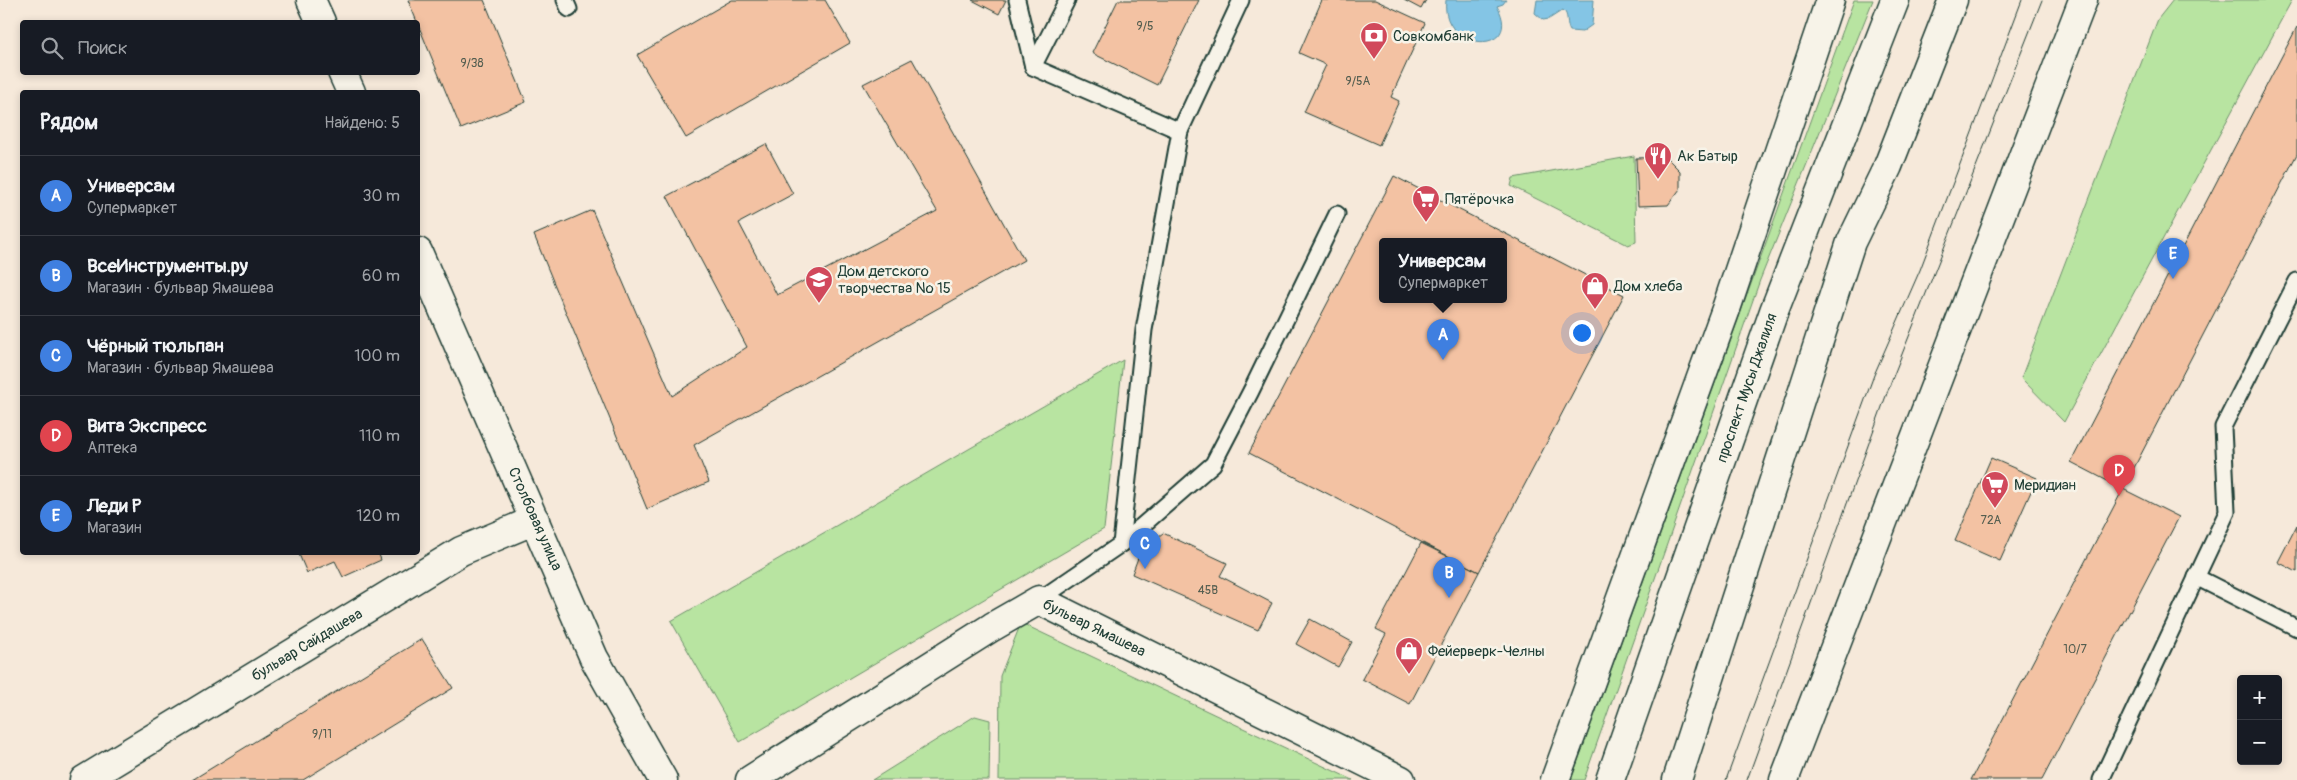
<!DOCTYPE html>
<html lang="ru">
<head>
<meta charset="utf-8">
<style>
  :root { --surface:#171b24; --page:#20242c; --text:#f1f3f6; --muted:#9ea1a6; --line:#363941; --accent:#d1495b }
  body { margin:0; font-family:Pangolin,sans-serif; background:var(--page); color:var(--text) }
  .controls { position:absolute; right:15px; bottom:15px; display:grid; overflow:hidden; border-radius:5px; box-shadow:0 2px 8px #0003 }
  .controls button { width:45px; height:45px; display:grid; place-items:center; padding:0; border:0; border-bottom:1px solid var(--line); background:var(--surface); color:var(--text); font:25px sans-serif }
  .you { position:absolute; left:1581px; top:332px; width:18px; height:18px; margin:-12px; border:4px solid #fff; border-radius:50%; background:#1a73e8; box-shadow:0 0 0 8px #1a73e833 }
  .badge { display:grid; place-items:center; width:32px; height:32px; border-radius:50%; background:var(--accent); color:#fff; font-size:16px; font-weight:700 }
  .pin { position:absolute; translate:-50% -41px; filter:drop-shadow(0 1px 2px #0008) }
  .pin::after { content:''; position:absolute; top:26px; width:18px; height:15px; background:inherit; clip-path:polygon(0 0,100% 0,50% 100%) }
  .popup { position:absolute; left:1379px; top:238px; width:128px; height:65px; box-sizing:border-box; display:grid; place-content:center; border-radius:5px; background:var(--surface); filter:drop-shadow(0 1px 4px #0005); font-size:16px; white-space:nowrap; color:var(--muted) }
  .popup b { font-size:19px; color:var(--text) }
  .popup::after { content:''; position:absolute; left:50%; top:100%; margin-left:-10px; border:10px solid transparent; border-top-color:var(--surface) }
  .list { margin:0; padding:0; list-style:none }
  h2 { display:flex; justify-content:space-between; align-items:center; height:65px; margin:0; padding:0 20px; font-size:21px }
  h2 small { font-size:16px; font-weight:400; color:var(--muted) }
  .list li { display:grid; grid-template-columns:32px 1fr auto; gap:15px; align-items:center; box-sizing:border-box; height:80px; padding:0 20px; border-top:1px solid var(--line) }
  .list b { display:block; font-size:19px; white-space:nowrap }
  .list p { margin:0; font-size:16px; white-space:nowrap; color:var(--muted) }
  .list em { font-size:16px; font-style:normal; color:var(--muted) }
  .icon { flex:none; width:28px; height:28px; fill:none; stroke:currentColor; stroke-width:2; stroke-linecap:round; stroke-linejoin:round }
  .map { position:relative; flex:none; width:2297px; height:780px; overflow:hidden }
  .search { position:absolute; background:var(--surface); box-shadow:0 2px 8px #0003; left:20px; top:20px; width:400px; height:55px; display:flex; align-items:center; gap:12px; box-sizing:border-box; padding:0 18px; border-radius:5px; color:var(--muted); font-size:19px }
  .panel { position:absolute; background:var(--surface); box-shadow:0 2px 8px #0003; left:20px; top:90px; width:400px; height:465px; border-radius:5px }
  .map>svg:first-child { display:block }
</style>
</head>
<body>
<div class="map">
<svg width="2297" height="780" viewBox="0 0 2297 780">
  <rect width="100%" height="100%" fill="#f6e9da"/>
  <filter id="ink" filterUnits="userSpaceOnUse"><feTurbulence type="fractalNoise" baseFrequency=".02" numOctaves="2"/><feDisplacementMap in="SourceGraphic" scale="10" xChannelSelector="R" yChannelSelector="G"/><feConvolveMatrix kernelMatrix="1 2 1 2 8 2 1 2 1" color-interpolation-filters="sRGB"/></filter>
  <g filter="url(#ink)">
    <g fill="#b8e4a1" stroke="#6c906a">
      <polygon points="1854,0 1873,0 1760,280 1584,780 1571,780"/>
      <polygon points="2173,0 2292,0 2064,422 2021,378 2158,19"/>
      <polygon points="1634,156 1636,242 1628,245 1511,186 1513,178"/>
      <polygon points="1123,360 1104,529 740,742 671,621"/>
      <polygon points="1021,623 1353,780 999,780 1000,676"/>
      <polygon points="975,716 990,720 989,780 872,780"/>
    </g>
    <g fill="#84c5e5" stroke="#5c8f9e">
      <path d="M1446 0H1506L1503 4 1497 6C1525 56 1439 53 1446 0Z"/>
      <path d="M1537 0H1594L1592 25 1582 32 1570 31C1566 25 1569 14 1563 10L1549 19 1543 20 1535 13Z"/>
    </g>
    <g fill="#f3c2a3" stroke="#1f3d34" fill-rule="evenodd">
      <polygon points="408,0 484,0 526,102 461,129"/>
      <polygon points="732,0 825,0 850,43 686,138 637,55"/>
      <polygon points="972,0 1006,0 999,14"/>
      <polygon points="1118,0 1199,0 1157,85 1092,53"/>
      <polygon points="1322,0 1375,0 1425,23 1391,97 1399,101 1379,145 1304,112 1326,65 1299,53"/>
      <polygon points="1404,0 1426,0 1421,9"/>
      <polygon points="2297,27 2297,154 2123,489 2071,462"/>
      <polygon points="912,59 1024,260 694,445 709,482 647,509 534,235 592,210 672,396 747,347 667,196 766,144 793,194 739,223 777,295 937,211 863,84"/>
      <polygon points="1666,157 1680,171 1680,189 1668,205 1638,206 1636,158"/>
      <path d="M1394 176 1624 295 1479 572 1249 453ZM1383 241H1503V299H1383Z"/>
      <polygon points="1991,458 2037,478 2000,561 1955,541"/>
      <polygon points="2123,489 2179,517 2042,780 1971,780"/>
      <polygon points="2297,525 2297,572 2278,562"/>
      <polygon points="1163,533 1227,563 1220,576 1272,603 1258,630 1132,574 1141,550"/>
      <polygon points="1421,543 1479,572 1410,704 1362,679 1386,634 1376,629"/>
      <polygon points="298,552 378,552 381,560 343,577 335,561 307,573"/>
      <polygon points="1310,619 1352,642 1338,667 1296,644"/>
      <polygon points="422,639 453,688 303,780 192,780"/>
    </g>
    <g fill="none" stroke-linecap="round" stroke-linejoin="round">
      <defs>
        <g id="service">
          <polyline points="565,0 569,9"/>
          <polyline points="1017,0 1033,67"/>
          <polyline points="1067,0 1033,67 1180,131 1144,330 1121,544"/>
          <polyline points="1180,131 1241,0"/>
          <polyline points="2196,577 2297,628"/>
          <polyline points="1039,600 1121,544 1213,464 1251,391 1337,214"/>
          <polyline points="2101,780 2227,512 2223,427 2297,281"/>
        </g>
        <g id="minor">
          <polyline points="311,0 321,22"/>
          <polyline points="342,72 351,92"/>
          <polyline points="418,252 594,658 663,780"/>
          <polyline points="84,780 461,551 535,520"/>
          <polyline points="750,780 992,627 1039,600 1401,780"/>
          <polyline points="1555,780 1726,309 1830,0"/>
          <polyline points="1784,780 2083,0"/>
        </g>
        <g id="primary">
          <polyline points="1610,780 1774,311 1895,0"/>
          <polyline points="1677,780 1851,242 1888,166 1953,0"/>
        </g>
      </defs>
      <use href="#service" stroke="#1f3d34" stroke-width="19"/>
      <use href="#minor" stroke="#1f3d34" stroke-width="31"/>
      <use href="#primary" stroke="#1f3d34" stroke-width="31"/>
      <use href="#service" stroke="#f7f3e8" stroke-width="15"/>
      <use href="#minor" stroke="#f7f3e8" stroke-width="28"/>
      <use href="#primary" stroke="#f7f3e8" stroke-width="28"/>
      <g stroke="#1f3d34" stroke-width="1">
        <polyline points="1726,780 1874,375 1920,270 2022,0"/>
        <polyline points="1747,780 1891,382 2042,0"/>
      </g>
    </g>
  </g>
  <defs>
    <symbol id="bank-pin" viewBox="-11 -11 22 30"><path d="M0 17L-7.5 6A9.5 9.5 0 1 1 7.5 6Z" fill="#d1495b" stroke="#f7f3e8"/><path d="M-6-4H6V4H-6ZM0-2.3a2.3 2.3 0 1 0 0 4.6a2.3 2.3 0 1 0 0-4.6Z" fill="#fff"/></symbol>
    <symbol id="restaurant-pin" viewBox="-11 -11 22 30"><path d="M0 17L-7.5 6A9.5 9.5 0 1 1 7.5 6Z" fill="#d1495b" stroke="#f7f3e8"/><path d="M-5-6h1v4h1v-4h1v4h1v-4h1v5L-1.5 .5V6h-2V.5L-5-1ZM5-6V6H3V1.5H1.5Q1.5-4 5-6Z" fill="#fff"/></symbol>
    <symbol id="supermarket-pin" viewBox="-11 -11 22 30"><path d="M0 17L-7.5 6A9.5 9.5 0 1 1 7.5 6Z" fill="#d1495b" stroke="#f7f3e8"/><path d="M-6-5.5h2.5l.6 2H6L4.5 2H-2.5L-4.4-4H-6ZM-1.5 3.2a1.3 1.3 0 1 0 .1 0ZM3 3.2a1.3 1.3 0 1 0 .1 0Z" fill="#fff"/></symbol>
    <symbol id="school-pin" viewBox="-11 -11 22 30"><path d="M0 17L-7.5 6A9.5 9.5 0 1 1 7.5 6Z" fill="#d1495b" stroke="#f7f3e8"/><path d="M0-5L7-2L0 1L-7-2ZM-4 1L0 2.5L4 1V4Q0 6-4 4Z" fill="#fff"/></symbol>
    <symbol id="shop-pin" viewBox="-11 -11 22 30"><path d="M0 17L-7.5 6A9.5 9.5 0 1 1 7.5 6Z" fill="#d1495b" stroke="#f7f3e8"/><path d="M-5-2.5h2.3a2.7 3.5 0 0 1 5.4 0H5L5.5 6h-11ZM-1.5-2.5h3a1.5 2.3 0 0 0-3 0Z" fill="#fff"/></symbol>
  </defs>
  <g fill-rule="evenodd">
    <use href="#bank-pin" x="1358" y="20" width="32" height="43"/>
    <use href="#restaurant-pin" x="1642" y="140" width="32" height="43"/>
    <use href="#supermarket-pin" x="1410" y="183" width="32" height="43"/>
    <use href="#school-pin" x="803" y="264" width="32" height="43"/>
    <use href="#shop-pin" x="1579" y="270" width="32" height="43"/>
    <use href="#supermarket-pin" x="1979" y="469" width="32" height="43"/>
    <use href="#shop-pin" x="1393" y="635" width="32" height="43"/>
  </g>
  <g text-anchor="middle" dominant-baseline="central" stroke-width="5" stroke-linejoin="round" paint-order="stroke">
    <g font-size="12" fill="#545e50">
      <text x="1145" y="26">9/5</text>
      <text x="472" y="63">9/38</text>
      <text x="1358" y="81">9/5А</text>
      <text x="1991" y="520">72А</text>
      <text x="1208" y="590">45В</text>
      <text x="2075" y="649">10/7</text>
      <text x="322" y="734">9/11</text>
    </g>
    <g font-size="15" fill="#1f3d34" stroke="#f7f3e8" text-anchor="start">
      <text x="1393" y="36">Совкомбанк</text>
      <text x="1677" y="156">Ак Батыр</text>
      <text x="1445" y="199">Пятёрочка</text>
      <text x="838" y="271">Дом детского<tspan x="838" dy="17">творчества № 15</tspan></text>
      <text x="1614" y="286">Дом хлеба</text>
      <text x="2014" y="485">Меридиан</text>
      <text x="1428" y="651">Фейерверк-Челны</text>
    </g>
    <g font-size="15" fill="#1f3d34" stroke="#f7f3e8">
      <text transform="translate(1747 388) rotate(-71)">проспект Мусы Джалиля</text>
      <text transform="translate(535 519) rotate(66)">Столбовая улица</text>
      <text transform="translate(1094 628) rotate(26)">бульвар Ямашева</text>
      <text transform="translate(307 645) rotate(-31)">бульвар Сайдашева</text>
    </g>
  </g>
</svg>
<div class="controls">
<button>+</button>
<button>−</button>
</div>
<div class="you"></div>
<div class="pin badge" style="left:1443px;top:360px;background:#3f7fe0">A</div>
<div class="popup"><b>Универсам</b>Супермаркет</div>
<div class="pin badge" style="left:1449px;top:598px;background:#3f7fe0">B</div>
<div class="pin badge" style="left:1145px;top:569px;background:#3f7fe0">C</div>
<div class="pin badge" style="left:2119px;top:496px;background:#e0444e">D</div>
<div class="pin badge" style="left:2173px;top:279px;background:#3f7fe0">E</div>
<div class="search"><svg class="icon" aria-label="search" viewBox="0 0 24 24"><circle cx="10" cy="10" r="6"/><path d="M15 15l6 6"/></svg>Поиск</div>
<section class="panel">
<h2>Рядом<small>Найдено: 5</small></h2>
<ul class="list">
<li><span class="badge" style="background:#3f7fe0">A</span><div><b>Универсам</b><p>Супермаркет</p></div><em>30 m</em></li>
<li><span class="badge" style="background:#3f7fe0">B</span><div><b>ВсеИнструменты.ру</b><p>Магазин · бульвар Ямашева</p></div><em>60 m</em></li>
<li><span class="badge" style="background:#3f7fe0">C</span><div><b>Чёрный тюльпан</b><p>Магазин · бульвар Ямашева</p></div><em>100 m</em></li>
<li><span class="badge" style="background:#e0444e">D</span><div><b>Вита Экспресс</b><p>Аптека</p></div><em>110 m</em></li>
<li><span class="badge" style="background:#3f7fe0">E</span><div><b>Леди Р</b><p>Магазин</p></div><em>120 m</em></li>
</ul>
</section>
</div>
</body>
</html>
